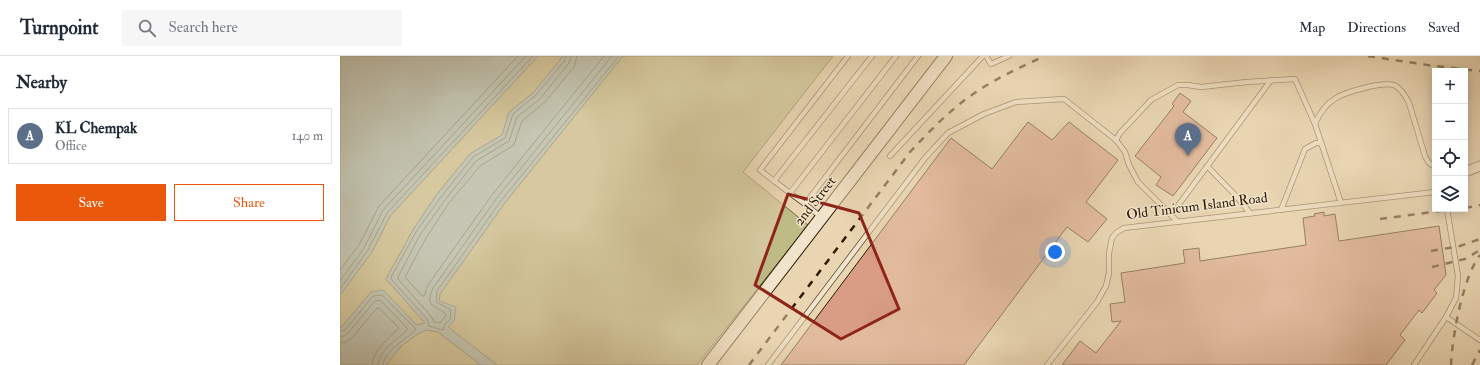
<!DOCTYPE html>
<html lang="en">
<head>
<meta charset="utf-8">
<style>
  :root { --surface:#fff; --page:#f6f6f7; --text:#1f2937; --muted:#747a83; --line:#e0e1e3; --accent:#ea580c }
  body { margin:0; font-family:"IM FELL Double Pica",serif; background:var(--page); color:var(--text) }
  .controls { position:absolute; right:12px; top:12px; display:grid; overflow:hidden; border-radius:0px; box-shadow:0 2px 10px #0003 }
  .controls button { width:36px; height:36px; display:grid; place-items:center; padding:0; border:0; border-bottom:1px solid var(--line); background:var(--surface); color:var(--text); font:20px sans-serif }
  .you { position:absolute; left:715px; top:196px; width:14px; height:14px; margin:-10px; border:3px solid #fff; border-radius:50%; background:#1a73e8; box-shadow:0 0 0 6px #1a73e833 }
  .badge { display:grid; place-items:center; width:26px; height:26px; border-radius:50%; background:var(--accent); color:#fff; font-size:13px; font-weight:700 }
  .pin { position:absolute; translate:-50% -33px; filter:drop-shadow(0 1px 2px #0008) }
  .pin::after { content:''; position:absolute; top:21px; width:14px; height:12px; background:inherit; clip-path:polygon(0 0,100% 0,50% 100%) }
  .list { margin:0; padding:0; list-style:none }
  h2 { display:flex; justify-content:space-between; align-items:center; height:52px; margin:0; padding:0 16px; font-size:17px }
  h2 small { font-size:13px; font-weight:400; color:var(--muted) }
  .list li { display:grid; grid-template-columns:26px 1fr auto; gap:12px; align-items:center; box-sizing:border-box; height:56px; margin:0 8px 8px; padding:0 8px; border:1px solid var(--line); border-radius:0px }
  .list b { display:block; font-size:15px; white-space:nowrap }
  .list p { margin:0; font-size:13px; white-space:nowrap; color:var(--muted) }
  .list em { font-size:13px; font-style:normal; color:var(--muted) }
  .actions { display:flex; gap:8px; padding:12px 16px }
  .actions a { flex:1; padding:9px 0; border:1px solid var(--accent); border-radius:0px; text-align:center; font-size:14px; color:var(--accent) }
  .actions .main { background:var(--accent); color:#fff }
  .icon { flex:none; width:22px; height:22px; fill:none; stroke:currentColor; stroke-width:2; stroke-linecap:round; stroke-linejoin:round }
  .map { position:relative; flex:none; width:1140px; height:309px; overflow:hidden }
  header { display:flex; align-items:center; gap:24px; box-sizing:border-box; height:56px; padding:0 20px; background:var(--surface); border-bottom:1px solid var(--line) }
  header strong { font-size:19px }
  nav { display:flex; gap:22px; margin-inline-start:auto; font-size:14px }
  .search { width:280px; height:36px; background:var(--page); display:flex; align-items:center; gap:10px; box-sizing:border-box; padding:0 14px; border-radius:0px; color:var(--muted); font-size:15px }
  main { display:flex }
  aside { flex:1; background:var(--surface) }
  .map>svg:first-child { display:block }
</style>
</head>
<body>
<header>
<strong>Turnpoint</strong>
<div class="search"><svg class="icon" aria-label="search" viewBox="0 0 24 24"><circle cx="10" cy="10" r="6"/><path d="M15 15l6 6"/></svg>Search here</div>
<nav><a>Map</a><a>Directions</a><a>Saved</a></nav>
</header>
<main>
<aside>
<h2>Nearby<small></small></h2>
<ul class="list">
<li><span class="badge" style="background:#5c6f8a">A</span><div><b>KL Chempak</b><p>Office</p></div><em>140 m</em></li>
</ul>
<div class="actions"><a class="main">Save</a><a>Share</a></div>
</aside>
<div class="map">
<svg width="1140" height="309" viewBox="0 0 1140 309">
  <rect width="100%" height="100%" fill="#e9d5b2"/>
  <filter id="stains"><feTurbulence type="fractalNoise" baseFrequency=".005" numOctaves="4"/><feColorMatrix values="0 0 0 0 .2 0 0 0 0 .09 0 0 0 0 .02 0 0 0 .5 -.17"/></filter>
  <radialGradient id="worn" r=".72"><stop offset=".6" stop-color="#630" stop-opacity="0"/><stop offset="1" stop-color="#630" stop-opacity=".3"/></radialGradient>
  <g fill="#bebb87" stroke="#766a44">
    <polygon points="198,0 223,0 193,37 169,56 162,79 130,98 97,138 73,174 46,223 85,267 77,269 31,236 0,273 0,239 32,196 50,160"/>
    <polygon points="283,0 493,0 403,116 468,169 357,309 157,309 107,271 99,245 100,238 164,148"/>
    <path d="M86 274 98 276 141 309H46C57 294 68 281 86 274Z"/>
  </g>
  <g fill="#9ab6b5" stroke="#6f786d">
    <polygon points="0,0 198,0 50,160 32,196 0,239"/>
    <polygon points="223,0 283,0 164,148 100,238 99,245 116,251 114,265 108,271 157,309 141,309 98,276 86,274 79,277 60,291 46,309 0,309 0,273 31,236 43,234 77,269 85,267 46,223 73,174 97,138 130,98 162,79 169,56 193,37"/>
  </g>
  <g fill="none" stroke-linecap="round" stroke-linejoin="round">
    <g stroke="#64685a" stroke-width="1">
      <polyline points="226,0 225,4 196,39 173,58 165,82 133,101 101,141 76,176 51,221 52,224 87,263 89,270 103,274 105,268 110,263 111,254 96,246 97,235 160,146 279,0"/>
      <path d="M231 0 229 7 200 43 177 61 169 85 136 105 105 144 80 179 58 221V223L91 260 94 266 100 267 105 261 106 258C96 249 84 252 93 232L156 143 272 0"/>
      <polyline points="237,0 234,11 205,46 182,65 174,89 140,110 109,147 86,182 65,221 82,240 84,240 88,229 152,139 264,0"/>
      <polyline points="0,214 19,189 39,150 178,0"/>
      <polyline points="0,225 24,192 43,154 186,0"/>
      <polyline points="0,233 28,194 47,157 193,0"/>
      <path d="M0 275 5 274 33 240 42 239 76 273C67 284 45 293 43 309"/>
      <path d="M0 280H4L8 277 35 245 40 244 68 273C59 283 39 293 38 309"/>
      <path d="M0 286H6L12 282 37 252H39L59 272C49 282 33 294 32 309"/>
    </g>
  </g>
  <g fill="#d99c85" stroke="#2e1a00">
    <polygon points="840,37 851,45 843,56 877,82 833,140 816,129 821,121 795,100 834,50 832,48"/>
    <polygon points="688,66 712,84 729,66 778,104 746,146 767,163 748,186 727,171 624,309 441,309 611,82 652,113"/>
    <polygon points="984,156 984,160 995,158 999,185 1099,170 1106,219 1094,234 1097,237 1082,257 1079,254 1060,279 1065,284 1046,309 722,309 740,285 756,297 781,265 772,266 770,248 785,246 781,217 845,207 843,194 859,192 860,205 966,189 963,162 975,160 974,158"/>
  </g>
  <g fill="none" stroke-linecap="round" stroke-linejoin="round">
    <defs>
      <g id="lane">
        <polyline points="508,0 420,114 434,125 532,0"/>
        <polyline points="556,0 450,137 465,148 578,0"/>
        <polyline points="646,0 651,8 669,0"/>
        <path d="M975 68C979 58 986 48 996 42 1006 36 1046 24 1056 30 1062 34 1066 41 1069 47L1085 100 1089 107 1095 111"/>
        <polyline points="776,84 780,77 811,44 838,29 848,29 861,31 907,26 955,23 975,68 1001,147"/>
        <polyline points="550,100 643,0"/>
        <polyline points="867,110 897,141 910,157"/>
        <polyline points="434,125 450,137"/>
        <polyline points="465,148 481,161"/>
        <polyline points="941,154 965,93 976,87 981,87"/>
        <polyline points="831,159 931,24"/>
        <polyline points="1106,261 1140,284"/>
        <polyline points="428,309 585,102 608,77 644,58 676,46 724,43 776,84 785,96 789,109 798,126 838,166"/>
        <polyline points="707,309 757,246 766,230 769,217 769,197 772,182 776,177 784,172 1095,136"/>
        <polyline points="1074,309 1106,261 1116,242 1118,220 1107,153"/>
      </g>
      <polyline id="street" points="1125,116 1140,110"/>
      <polyline id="secondary" points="368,309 606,0"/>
    </defs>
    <use href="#lane" stroke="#5d492c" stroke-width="6"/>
    <use href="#street" stroke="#5d492c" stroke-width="11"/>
    <use href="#secondary" stroke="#2e1a00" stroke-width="14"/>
    <use href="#lane" stroke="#f1e4cd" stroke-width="4.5"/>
    <use href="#street" stroke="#f1e4cd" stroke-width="9"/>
    <use href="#secondary" stroke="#f1e4cd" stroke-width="12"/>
    <g stroke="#2e1a00" stroke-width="2.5" stroke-dasharray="7 7" stroke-linecap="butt">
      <polyline points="1028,0 1094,10 1140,15"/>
      <polyline points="1125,152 1140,149"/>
      <polyline points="1040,163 1115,153"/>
      <polyline points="1091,195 1120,190 1140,183"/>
      <polyline points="1092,211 1125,203 1140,194"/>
      <path d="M409 309 570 96C586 79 602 62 621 47 646 27 676 13 705 0"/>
      <path d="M1111 309C1112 281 1123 221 1140 199"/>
      <polyline points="1132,309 1140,294"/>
    </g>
  </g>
  <path d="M0 0H1140V309H0ZM448 138 519 157 559 253 501 283 415 229Z" fill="#e9d5b2" fill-opacity=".55" fill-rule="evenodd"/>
  <path fill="none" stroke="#8f2418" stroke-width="3" stroke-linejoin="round" d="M448 138 519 157 559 253 501 283 415 229Z"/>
  <g text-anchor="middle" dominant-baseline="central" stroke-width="3" stroke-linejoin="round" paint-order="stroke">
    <g font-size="14" fill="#2e1a00" stroke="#f1e4cd">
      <text transform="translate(475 145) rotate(-52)">2nd Street</text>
      <text transform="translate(857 150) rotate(-7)">Old Tinicum Island Road</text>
    </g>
  </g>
  <rect width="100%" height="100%" filter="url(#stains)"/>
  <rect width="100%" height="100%" fill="url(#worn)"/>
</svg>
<div class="controls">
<button>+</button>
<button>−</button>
<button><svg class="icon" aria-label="locate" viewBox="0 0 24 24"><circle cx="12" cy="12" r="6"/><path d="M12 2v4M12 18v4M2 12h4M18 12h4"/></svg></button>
<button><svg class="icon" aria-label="layers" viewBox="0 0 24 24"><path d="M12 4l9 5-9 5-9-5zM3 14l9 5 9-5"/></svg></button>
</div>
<div class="you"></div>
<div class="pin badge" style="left:848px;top:100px;background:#5c6f8a">A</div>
</div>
</main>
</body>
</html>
